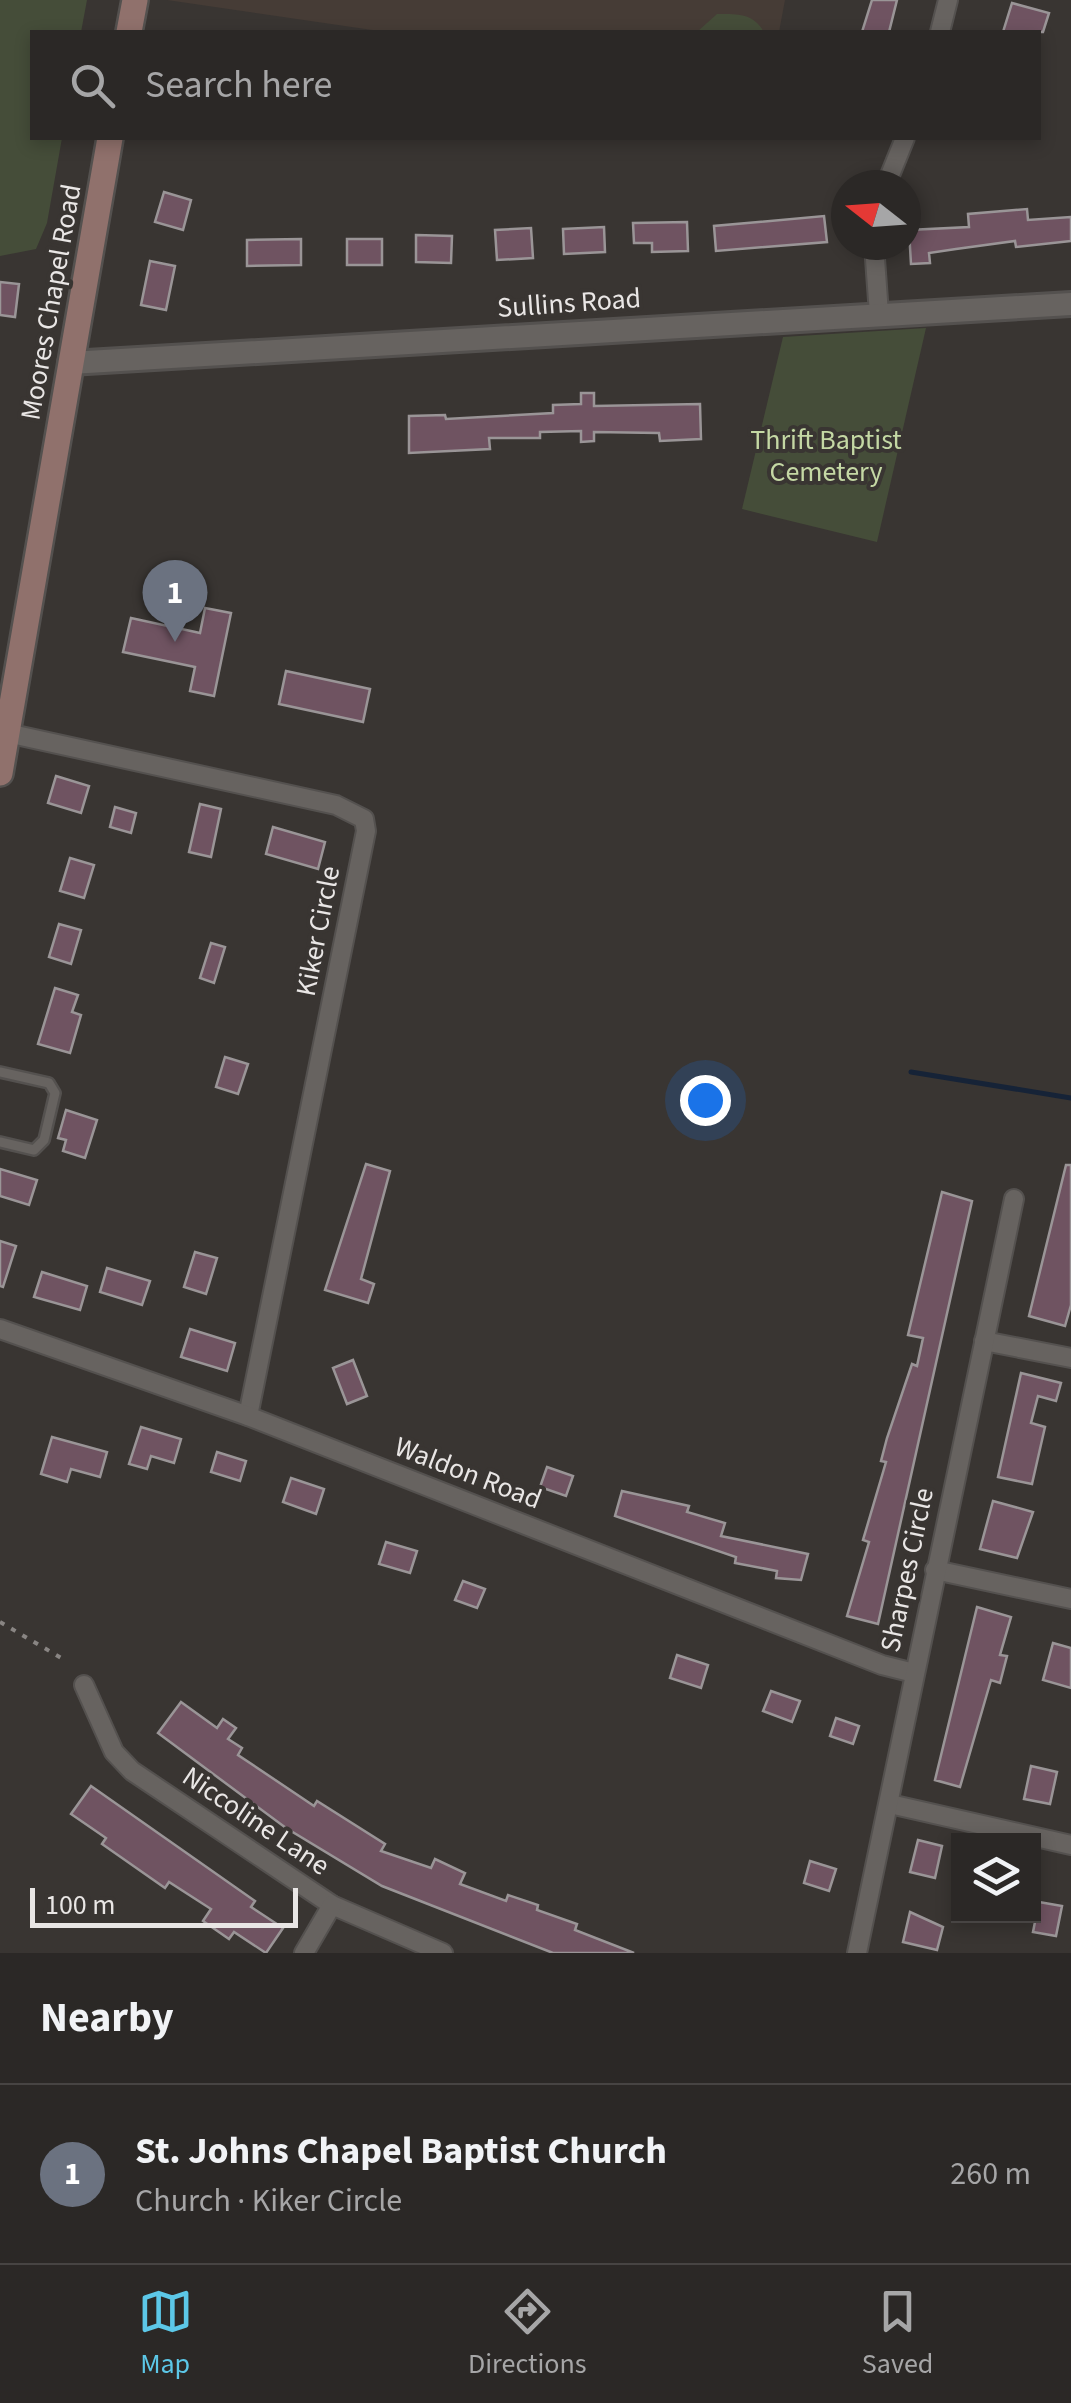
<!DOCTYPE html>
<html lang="en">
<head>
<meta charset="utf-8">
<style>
  :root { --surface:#2b2826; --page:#33302e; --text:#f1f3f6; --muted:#a6a6a7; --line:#474443; --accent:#5cc7e7 }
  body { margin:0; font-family:"Source Sans 3",sans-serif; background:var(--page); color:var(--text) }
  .controls { position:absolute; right:30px; bottom:30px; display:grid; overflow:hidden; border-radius:0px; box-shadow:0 5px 15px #0003 }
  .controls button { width:90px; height:90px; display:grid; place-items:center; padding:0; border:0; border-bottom:2px solid var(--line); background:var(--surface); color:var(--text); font:50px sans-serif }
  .compass { position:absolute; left:831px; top:170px; width:90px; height:90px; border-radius:50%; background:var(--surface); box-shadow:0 5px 15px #0003; rotate:287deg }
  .scale { position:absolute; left:30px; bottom:25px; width:268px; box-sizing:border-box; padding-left:10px; border:5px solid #e9e6e5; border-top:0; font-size:28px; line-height:35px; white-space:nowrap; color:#e9e6e5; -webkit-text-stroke:8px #393532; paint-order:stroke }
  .you { position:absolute; left:705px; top:1100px; width:35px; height:35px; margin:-25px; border:8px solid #fff; border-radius:50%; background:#1a73e8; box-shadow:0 0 0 15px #1a73e833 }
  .badge { display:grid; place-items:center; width:65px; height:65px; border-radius:50%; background:var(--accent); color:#fff; font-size:32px; font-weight:700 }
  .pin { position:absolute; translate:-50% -82px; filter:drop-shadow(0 2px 5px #0008) }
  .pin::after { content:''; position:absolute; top:52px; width:35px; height:30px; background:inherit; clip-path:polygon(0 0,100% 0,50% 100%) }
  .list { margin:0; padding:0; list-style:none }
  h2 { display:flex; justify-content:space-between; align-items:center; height:130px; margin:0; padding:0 40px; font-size:42px }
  h2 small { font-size:32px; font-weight:400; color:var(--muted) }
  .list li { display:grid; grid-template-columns:65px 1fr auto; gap:30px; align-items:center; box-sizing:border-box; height:180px; padding:0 40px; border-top:2px solid var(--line) }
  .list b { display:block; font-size:38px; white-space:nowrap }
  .list p { margin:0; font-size:32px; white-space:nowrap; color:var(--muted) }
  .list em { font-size:32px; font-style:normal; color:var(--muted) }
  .icon { flex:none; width:55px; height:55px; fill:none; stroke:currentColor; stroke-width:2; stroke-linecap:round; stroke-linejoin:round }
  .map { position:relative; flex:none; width:1071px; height:1953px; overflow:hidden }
  .search { position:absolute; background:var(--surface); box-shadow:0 5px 15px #0003; left:30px; right:30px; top:30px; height:110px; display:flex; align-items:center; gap:25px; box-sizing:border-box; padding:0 35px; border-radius:0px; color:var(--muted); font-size:38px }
  .sheet { height:310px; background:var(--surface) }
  nav { display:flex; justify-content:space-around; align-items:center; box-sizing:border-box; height:140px; border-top:2px solid var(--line); background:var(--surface); font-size:28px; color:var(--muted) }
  nav a { display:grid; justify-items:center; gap:5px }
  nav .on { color:var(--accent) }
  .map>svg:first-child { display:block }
</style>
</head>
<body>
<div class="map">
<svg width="1071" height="1953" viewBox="0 0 1071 1953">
  <rect width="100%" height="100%" fill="#393532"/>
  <polygon fill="#463c36" points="167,0 785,0 779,32 386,32"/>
  <g fill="#454d39">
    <polygon points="0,0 87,0 81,32 32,32 32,138 62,138 47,223 36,249 0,256"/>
    <path d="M717 14C738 14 753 13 764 32H697Z"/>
    <polygon points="926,328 877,542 742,509 783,337"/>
  </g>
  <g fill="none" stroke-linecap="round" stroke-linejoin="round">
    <polyline stroke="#162337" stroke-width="5" points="911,1072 1071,1098"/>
  </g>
  <g fill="#6f5361" stroke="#9a9597" stroke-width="2.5">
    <polygon points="872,0 897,0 889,32 862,32"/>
    <polygon points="1012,3 1049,13 1043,32 1003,32"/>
    <polygon points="164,192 191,200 183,230 155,222"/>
    <polygon points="1027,209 1028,220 1071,217 1071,241 1016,247 1015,241 956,249 929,253 930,263 911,264 909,230 969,227 968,214"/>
    <polygon points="824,216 827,242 716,251 714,226"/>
    <polygon points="687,222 688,251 652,252 652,243 634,243 633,223"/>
    <polygon points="604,227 605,252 564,254 563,229"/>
    <polygon points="531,228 533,258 497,260 495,230"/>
    <polygon points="416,235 452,236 451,263 416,262"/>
    <polygon points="301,239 301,265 247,266 247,240"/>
    <rect x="347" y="239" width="35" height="26"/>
    <polygon points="150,261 175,266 166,310 141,305"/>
    <polygon points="0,282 19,284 15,317 0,315"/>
    <polygon points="581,393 594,393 594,406 700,404 701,439 660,441 659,433 594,432 594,441 581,442 581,431 540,432 540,438 489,438 490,449 409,453 409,416 445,415 446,419 553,413 553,405 581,404"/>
    <polygon points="205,608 231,613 214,696 190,691 195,667 123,652 131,618 200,633"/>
    <polygon points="286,671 370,689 363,722 279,704"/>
    <polygon points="56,776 89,786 81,813 48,803"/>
    <polygon points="200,804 221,809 211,857 189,852"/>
    <polygon points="115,807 136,813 131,833 110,827"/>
    <polygon points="273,827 325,842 318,869 266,854"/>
    <polygon points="70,858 94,865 84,898 60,891"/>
    <polygon points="59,924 81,930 71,964 49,957"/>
    <polygon points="211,943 225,947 214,983 200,978"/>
    <polygon points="55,988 78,995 72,1012 81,1015 70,1053 38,1044"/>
    <polygon points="225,1057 248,1064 238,1094 216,1087"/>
    <polygon points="66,1110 97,1120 85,1158 63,1151 66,1140 58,1138"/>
    <polygon points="366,1164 390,1171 361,1279 374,1284 368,1303 325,1290"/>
    <polygon points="1066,1165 1071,1165 1071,1305 1065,1326 1029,1316"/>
    <polygon points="0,1169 37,1180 29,1205 0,1196"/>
    <polygon points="942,1192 972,1201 878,1624 847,1616 869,1542 863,1540 886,1462 881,1461 887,1438 912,1364 917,1366 923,1338 908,1335"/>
    <polygon points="0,1241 16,1246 3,1287 0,1286"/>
    <polygon points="195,1252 217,1258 206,1294 184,1287"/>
    <polygon points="107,1268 150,1281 142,1305 100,1292"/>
    <polygon points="42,1272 87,1286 80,1310 34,1297"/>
    <polygon points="190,1329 235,1343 227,1371 181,1357"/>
    <polygon points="353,1360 367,1396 347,1404 333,1368"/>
    <polygon points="1021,1373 1061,1383 1056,1401 1038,1396 1031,1423 1045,1427 1032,1484 998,1477"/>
    <polygon points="141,1427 181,1439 174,1463 151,1456 147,1469 129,1464"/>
    <polygon points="52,1437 107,1452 100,1477 71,1469 67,1482 41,1474"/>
    <polygon points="217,1452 246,1461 240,1481 211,1472"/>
    <polygon points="547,1467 573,1476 566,1496 540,1487"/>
    <polygon points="291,1478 324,1489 316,1514 283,1502"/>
    <polygon points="622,1491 689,1506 687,1512 725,1523 721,1536 808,1554 801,1580 776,1578 777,1571 735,1563 736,1557 615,1516"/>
    <polygon points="993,1501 1033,1512 1017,1558 980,1549"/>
    <polygon points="386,1542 417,1551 410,1573 379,1564"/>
    <polygon points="463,1581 485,1589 477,1608 455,1600"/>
    <polygon points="977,1607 1011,1617 1000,1655 1007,1656 1000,1683 991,1680 960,1787 935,1780"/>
    <polygon points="1053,1643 1071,1648 1071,1688 1043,1680"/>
    <polygon points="677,1655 708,1665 701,1688 670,1678"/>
    <polygon points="771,1691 800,1701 792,1722 763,1711"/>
    <polygon points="181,1702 217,1728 223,1719 236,1728 228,1739 242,1748 238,1755 314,1806 317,1801 385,1844 381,1851 431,1868 435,1859 465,1873 460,1884 506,1901 508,1895 538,1905 537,1910 577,1924 575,1930 634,1953 553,1953 382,1886 286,1828 158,1733"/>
    <polygon points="836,1718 859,1726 853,1744 830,1736"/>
    <polygon points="1031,1766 1057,1772 1050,1804 1024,1799"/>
    <polygon points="91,1786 255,1901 251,1907 283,1928 266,1953 234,1932 229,1939 203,1921 211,1909 169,1882 165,1888 102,1844 106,1838 71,1814"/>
    <polygon points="918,1840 942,1846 935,1878 910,1872"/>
    <polygon points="810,1861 836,1869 829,1891 804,1883"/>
    <polygon points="1039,1902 1062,1906 1056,1936 1033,1932"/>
    <polygon points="910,1912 943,1927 937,1950 903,1942"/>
  </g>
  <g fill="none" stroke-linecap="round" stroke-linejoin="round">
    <defs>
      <polyline id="service" points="0,1072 49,1083 55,1093 44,1140 34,1150 0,1142"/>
      <g id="minor">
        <polyline points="940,32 948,0"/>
        <polyline points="886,185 905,138"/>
        <polyline points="874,245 879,314"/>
        <polyline points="7,733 336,805 364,819 366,831 248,1416"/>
        <polyline points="0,1329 248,1416 882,1665 914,1673"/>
        <polyline points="984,1341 1071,1358"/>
        <polyline points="935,1570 1071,1599"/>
        <polyline points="84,1685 114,1752 132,1771 332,1905 443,1953"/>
        <polyline points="890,1804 1071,1845"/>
        <polyline points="304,1953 332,1905"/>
        <polyline points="857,1953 1014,1199"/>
      </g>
      <polyline id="tertiary" points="70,363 1071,304"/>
      <g id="secondary">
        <polyline points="129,32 135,0"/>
        <polyline points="0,773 110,138"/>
      </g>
    </defs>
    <use href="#service" stroke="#54514f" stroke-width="14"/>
    <use href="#minor" stroke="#54514f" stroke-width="22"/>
    <use href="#tertiary" stroke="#54514f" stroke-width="28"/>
    <use href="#secondary" stroke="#54514f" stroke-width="30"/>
    <polyline stroke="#898583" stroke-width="4" stroke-dasharray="5 8" stroke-linecap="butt" points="0,1622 63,1659"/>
    <use href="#service" stroke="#676360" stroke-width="9"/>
    <use href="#minor" stroke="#676360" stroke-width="18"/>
    <use href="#tertiary" stroke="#676360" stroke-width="22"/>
    <use href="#secondary" stroke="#90716c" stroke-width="25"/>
  </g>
  <g text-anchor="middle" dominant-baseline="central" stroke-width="8" stroke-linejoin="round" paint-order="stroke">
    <g font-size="28" fill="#e9e6e5" stroke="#393532">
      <text transform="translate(51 302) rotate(-80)">Moores Chapel Road</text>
      <text transform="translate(569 303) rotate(-4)">Sullins Road</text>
      <text transform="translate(318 931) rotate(-79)">Kiker Circle</text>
      <text transform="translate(468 1473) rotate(21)">Waldon Road</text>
      <text transform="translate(907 1570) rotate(-78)">Sharpes Circle</text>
      <text transform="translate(256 1821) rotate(34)">Niccoline Lane</text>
    </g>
    <g font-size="28" fill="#c4d8a4" stroke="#393532">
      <text x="826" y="440">Thrift Baptist<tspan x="826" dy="32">Cemetery</tspan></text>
    </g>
  </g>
</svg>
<div class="controls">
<button><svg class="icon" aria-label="layers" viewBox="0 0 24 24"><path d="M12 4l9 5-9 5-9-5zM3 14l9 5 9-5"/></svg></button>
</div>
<svg class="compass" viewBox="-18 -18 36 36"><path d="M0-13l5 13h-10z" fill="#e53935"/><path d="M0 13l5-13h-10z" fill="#a6a6a7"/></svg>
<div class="scale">100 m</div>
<div class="you"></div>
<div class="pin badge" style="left:175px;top:642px;background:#6b7280">1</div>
<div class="search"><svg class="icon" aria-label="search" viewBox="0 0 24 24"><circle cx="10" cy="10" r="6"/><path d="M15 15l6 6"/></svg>Search here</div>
</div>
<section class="sheet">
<h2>Nearby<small></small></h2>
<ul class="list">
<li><span class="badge" style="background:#6b7280">1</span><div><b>St. Johns Chapel Baptist Church</b><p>Church · Kiker Circle</p></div><em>260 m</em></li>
</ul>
</section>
<nav>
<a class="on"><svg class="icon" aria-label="map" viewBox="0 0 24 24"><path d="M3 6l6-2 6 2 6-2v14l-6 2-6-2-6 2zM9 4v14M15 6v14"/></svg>Map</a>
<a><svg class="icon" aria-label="directions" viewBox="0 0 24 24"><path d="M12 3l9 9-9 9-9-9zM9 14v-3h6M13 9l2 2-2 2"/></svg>Directions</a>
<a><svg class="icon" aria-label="saved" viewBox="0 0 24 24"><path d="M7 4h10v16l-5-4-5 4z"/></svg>Saved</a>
</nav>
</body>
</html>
